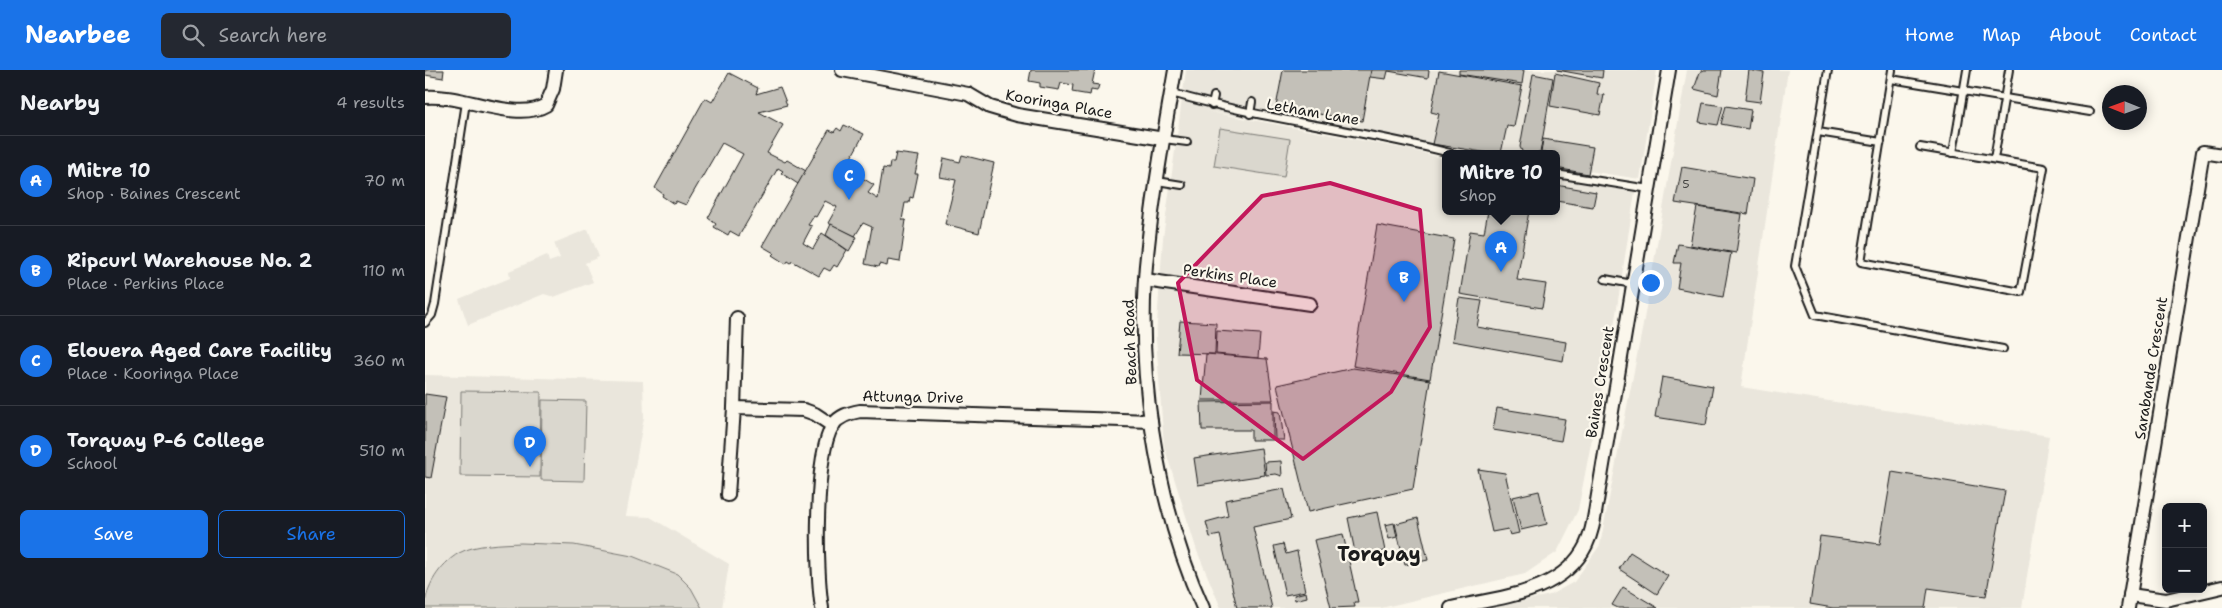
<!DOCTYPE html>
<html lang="en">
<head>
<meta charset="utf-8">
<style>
  :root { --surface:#171b24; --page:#242831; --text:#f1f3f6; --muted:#9ea1a6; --line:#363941; --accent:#1a73e8 }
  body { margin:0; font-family:"Shantell Sans",sans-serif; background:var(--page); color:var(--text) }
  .controls { position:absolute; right:15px; bottom:15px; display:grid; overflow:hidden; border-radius:8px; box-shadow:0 2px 12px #0003 }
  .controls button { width:45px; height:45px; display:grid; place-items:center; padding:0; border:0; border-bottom:1px solid var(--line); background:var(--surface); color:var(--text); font:25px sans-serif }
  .compass { position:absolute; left:1677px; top:15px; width:45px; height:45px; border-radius:50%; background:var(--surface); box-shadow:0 2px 12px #0003; rotate:271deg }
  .you { position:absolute; left:1225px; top:212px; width:18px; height:18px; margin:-12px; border:4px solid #fff; border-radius:50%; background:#1a73e8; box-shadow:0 0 0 8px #1a73e833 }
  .badge { display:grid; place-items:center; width:32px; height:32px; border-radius:50%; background:var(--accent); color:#fff; font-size:16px; font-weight:700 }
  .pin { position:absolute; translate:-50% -41px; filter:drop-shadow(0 1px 2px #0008) }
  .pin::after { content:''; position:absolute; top:26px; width:18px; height:15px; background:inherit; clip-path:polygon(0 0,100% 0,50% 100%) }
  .popup { position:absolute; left:1017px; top:80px; width:118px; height:65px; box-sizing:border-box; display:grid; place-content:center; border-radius:8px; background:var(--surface); filter:drop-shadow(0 1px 4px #0005); font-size:16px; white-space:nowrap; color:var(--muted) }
  .popup b { font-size:19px; color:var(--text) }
  .popup::after { content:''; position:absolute; left:50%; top:100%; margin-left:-10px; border:10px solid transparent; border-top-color:var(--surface) }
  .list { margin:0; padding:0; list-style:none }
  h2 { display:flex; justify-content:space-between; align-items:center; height:65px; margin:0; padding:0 20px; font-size:21px }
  h2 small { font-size:16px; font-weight:400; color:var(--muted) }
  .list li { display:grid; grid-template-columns:32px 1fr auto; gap:15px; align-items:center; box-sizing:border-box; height:90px; padding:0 20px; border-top:1px solid var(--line) }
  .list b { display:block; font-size:19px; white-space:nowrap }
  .list p { margin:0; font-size:16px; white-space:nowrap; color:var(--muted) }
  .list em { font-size:16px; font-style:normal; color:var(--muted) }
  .actions { display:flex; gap:10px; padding:15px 20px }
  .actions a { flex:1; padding:11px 0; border:1px solid var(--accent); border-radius:8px; text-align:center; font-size:18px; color:var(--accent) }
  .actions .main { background:var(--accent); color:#fff }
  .icon { flex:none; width:28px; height:28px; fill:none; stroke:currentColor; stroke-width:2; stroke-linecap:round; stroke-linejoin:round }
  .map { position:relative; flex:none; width:1797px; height:538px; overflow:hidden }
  header { display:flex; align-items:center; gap:30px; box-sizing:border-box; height:70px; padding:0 25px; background:var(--accent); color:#fff }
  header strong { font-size:24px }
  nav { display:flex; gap:28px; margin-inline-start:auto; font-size:18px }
  .search { width:350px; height:45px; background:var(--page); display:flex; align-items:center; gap:12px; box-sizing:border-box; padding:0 18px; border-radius:8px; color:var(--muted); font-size:19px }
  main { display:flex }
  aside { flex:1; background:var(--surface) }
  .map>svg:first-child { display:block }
</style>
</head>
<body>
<header>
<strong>Nearbee</strong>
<div class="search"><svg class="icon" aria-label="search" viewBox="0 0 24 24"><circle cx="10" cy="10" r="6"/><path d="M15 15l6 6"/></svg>Search here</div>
<nav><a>Home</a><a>Map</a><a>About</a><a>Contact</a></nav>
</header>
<main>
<aside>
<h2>Nearby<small>4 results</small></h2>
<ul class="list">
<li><span class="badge">A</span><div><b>Mitre 10</b><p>Shop · Baines Crescent</p></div><em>70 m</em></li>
<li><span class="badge">B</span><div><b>Ripcurl Warehouse No. 2</b><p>Place · Perkins Place</p></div><em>110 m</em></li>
<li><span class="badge">C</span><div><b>Elouera Aged Care Facility</b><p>Place · Kooringa Place</p></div><em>360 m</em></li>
<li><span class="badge">D</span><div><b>Torquay P-6 College</b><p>School</p></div><em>510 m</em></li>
</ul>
<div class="actions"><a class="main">Save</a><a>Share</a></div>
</aside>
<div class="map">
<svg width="1797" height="538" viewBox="0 0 1797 538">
  <rect width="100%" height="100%" fill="#fbf7ec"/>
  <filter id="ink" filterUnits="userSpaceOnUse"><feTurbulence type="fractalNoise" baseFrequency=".02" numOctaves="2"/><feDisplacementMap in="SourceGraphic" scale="10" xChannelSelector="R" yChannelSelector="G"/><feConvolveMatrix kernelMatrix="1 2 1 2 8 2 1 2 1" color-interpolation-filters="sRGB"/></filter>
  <g filter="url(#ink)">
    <g fill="#eae6dc">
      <polygon points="761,0 1232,0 1215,109 1131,96 1131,83 1049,83 780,41 987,80 1021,89 1021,141 1131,141 1131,109 1210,122 1190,250 1153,440 1132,482 1100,504 956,538 796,538 772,481 739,376 731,268 738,168"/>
      <polygon points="1262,0 1363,0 1316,317 1624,366 1597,538 1065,538 1125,525 1149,512 1175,475 1218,255"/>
      <polygon points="163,159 174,187 160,193 168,212 129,227 119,224 43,255 34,229 85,208 84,201 122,185 124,192 135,188 129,173"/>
      <polygon points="0,305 218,311 219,347 201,446 225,447 304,494 297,538 0,538"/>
    </g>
    <g fill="#dad7ce" stroke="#7b7a75">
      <polygon points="795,58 865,69 859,107 789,96"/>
      <polygon points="36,321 116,322 115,407 35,406"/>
      <polygon points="117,330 161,331 159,411 116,410"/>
      <path d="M96 473 149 475 207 486 252 504 266 518 277 538H0C0 517 15 494 34 483 50 474 78 474 96 473Z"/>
    </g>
    <g fill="#c3c0b8" stroke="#1c1c1c">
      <polygon points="0,0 19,0 18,8 0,5"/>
      <polygon points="606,0 670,0 667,14 674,15 672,21 666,20 665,25 647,22 648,15 636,13 634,20 615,17 615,13 604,11"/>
      <polygon points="858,0 946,0 937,51 851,37"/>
      <polygon points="947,0 1004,0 1003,8 963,1 961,9 945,7"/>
      <polygon points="1034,0 1099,0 1097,14 1034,4"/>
      <polygon points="1132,0 1178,0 1177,8"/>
      <polygon points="1279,0 1297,0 1293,25 1269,19 1275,2"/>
      <polygon points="1324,0 1339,3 1335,32 1320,30"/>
      <polygon points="1014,1 1097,16 1089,57 1082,56 1076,83 1064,83 1007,74 1014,44 1006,42"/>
      <polygon points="304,3 333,18 331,24 355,17 362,35 334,42 358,55 342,83 360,92 362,90 381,101 373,114 356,103 358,101 353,98 314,166 305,161 303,165 289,157 291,154 283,148 318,84 297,73 261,135 251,131 249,134 237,126 238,124 230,118 280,28 287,32"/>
      <polygon points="1130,3 1174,13 1172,24 1179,25 1175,45 1125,36"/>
      <polygon points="1108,4 1128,8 1115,83 1098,83 1095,77"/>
      <polygon points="1278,33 1298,36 1293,55 1274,52"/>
      <polygon points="1301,36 1326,40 1323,59 1296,54"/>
      <polygon points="419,55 439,64 417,104 427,108 429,103 449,115 443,123 453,129 458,98 464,99 465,92 469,92 471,83 494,86 490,104 493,104 488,128 485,127 484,133 480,133 477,150 481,150 475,192 463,190 462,196 454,194 453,197 440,194 447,157 438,153 430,166 403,153 412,137 400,131 391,147 389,146 383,155 387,156 378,173 388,179 397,163 422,180 412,197 409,195 405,201 399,198 394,206 367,191 366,193 363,191 361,194 347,185 349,183 337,176 404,60 409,62 412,58 416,61"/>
      <polygon points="1118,69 1168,77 1163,104 1131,98 1131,83 1116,83"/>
      <polygon points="537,85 569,93 554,163 520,154 531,110 515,107 519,88 535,92"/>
      <polygon points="1257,97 1328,109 1323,144 1250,133"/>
      <polygon points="1131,115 1171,122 1168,137 1131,131"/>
      <polygon points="1272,137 1317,144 1311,183 1265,175"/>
      <polygon points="1063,141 1104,141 1092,210 1121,214 1117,238 1035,224 1045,161 1059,163"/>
      <polygon points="406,154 432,167 424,181 401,165"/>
      <polygon points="952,155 1029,169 1005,309 928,296"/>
      <polygon points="1253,174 1306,183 1298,227 1252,218 1256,193 1249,193"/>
      <polygon points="1034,228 1057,231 1052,257 1141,272 1138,291 1027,271"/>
      <polygon points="755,251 791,253 790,284 752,283"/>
      <polygon points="792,261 835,264 833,288 791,284"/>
      <polygon points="781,284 842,289 848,330 777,330"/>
      <polygon points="928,298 1005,310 988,419 883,442 852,315"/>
      <polygon points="1237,307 1288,316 1281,355 1230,347"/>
      <polygon points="0,324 21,327 6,408 0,407"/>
      <polygon points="848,331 848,370 826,370 826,360 777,360 776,332"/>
      <polygon points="1072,338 1140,349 1136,371 1068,360"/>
      <polygon points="849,341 855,342 859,370 850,370"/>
      <polygon points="836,378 840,405 773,415 769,388"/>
      <polygon points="856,391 857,406 851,404 841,405 840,392"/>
      <polygon points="1053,399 1080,403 1094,463 1085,465 1083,459 1067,462"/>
      <polygon points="1467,402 1580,421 1561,526 1503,518 1500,538 1408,538 1385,534 1395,466 1455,474"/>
      <polygon points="859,419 866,449 828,457 847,538 812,538 795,465 785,467 781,452 803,446 800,430"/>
      <polygon points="1114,421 1122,454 1096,460 1088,427"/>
      <polygon points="952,442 960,481 931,487 923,448"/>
      <polygon points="993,448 1003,490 980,495 970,454"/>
      <polygon points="969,453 972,467 964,469 960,455"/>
      <polygon points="918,464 933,532 929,532 930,537 906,538 889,470"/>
      <polygon points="858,474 861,484 872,481 880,521 860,525 849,476"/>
      <polygon points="1205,482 1243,506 1232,524 1194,499"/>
      <polygon points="1198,517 1233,538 1193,538 1187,535"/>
      <polygon points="881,522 882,527 870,530 869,525"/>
    </g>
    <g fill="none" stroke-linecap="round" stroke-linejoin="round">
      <defs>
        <g id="service">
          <polyline points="1403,0 1370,196 1390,245 1578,279"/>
          <polyline points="1467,0 1436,192 1596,222 1619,98 1495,77"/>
          <polyline points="1466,9 1665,42"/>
          <path d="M747 23C838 50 933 59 1025 83"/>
          <polyline points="787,35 789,26"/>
          <polyline points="825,44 827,32"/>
          <polyline points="1393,62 1456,72"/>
          <polyline points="739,69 762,72"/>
          <polyline points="1528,83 1542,0"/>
          <polyline points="1569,89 1584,0"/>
          <polyline points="1131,104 1224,119"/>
          <polyline points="732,111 757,115"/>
          <polyline points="1180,209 1208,214"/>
          <polyline points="0,253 7,245 10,234 41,32"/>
        </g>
        <g id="minor">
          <polyline points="417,0 543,24 565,37 592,45 739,69"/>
          <path d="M750 0C740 58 729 117 723 176 709 292 730 431 778 538"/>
          <path d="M0 27C35 23 91 53 121 35L128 19 131 0"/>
          <polyline points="720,210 885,234"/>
          <polyline points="309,338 312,248"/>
          <polyline points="303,425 309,338 379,340 390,344 408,356"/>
          <polyline points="1705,525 1741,530 1797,517"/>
          <path d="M397 538C391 502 389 385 408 355 414 346 424 343 435 341L726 351"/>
          <path d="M1026 538C1074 527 1137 524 1161 475 1167 463 1169 450 1171 437L1244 0"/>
          <polyline points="1703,538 1778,82 1797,85"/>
        </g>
      </defs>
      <use href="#service" stroke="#1c1c1c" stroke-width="10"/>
      <use href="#minor" stroke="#1c1c1c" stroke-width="16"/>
      <use href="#service" stroke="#fbf7ec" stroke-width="6"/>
      <use href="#minor" stroke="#fbf7ec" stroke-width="12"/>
    </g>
  </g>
  <path fill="#c2185b" fill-opacity="0.2" stroke="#c2185b" stroke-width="4" stroke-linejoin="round" d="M905 113 995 140 1005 257 966 322 878 389 772 310 753 213 837 126Z"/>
  <g text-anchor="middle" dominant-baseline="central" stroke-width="4.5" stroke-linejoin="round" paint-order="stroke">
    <g font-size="12" fill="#464543">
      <text x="1261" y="114">5</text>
    </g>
    <g font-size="15" fill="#1c1c1c" stroke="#fbf7ec">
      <text transform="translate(634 34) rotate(10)">Kooringa Place</text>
      <text transform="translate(888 42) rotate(10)">Letham Lane</text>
      <text transform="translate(805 206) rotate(8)">Perkins Place</text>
      <text transform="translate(705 272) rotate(-92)">Beach Road</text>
      <text transform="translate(1726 298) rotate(-81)">Sarabande Crescent</text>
      <text transform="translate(1175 312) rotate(-81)">Baines Crescent</text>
      <text transform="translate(488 327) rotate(1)">Attunga Drive</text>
    </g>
    <g font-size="20" font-weight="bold" fill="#1c1c1c" stroke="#fbf7ec">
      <text x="954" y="484">Torquay</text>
    </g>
  </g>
</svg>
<div class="controls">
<button>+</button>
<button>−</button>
</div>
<svg class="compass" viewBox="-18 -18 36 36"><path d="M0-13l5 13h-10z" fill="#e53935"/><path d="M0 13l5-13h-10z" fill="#9ea1a6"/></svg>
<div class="you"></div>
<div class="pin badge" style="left:1076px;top:202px">A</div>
<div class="popup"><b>Mitre 10</b>Shop</div>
<div class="pin badge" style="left:979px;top:232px">B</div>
<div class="pin badge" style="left:424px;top:130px">C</div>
<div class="pin badge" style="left:105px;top:397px">D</div>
</div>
</main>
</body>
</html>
